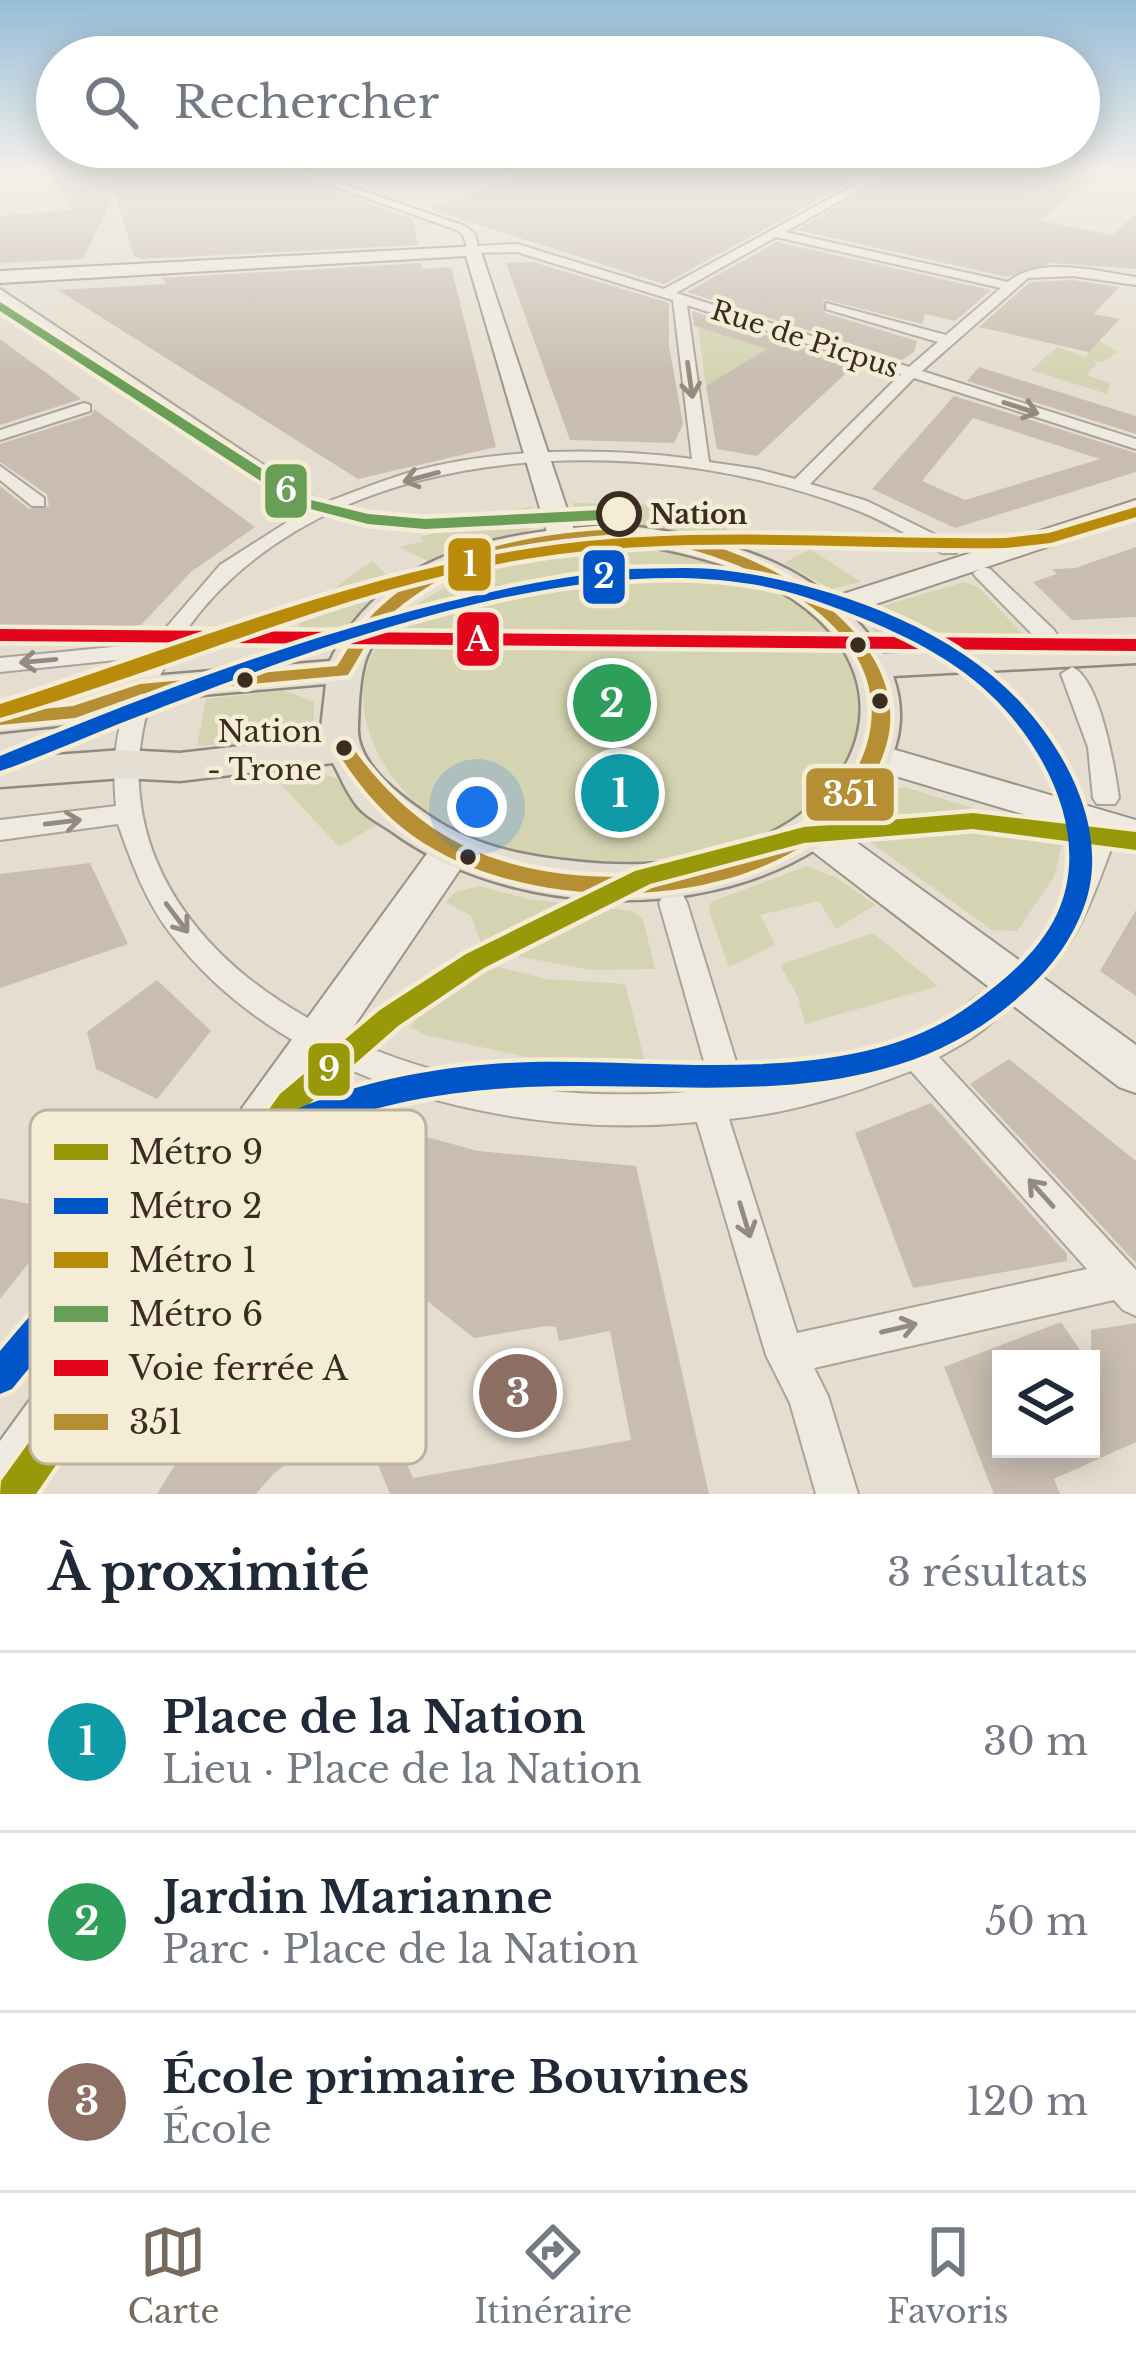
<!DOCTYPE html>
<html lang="fr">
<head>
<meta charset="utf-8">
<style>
  :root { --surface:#fff; --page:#f6f6f7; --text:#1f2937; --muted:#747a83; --line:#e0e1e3; --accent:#766a5e }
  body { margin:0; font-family:"Libre Baskerville",serif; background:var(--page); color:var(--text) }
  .controls { position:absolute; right:36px; bottom:36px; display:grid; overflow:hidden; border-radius:0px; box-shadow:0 6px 30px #0003 }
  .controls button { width:108px; height:108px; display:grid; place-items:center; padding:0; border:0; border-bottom:3px solid var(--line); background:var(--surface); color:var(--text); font:60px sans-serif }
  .you { position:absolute; left:477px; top:807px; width:42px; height:42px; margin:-30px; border:9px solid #fff; border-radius:50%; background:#1a73e8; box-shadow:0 0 0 18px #1a73e833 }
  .badge { display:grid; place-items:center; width:78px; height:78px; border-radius:50%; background:var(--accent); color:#fff; font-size:39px; font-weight:700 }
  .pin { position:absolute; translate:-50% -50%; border:6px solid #fff; box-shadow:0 3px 12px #0006 }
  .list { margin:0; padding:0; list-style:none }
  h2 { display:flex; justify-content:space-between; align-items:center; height:156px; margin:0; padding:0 48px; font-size:51px }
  h2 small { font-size:39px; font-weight:400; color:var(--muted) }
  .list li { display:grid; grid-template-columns:78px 1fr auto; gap:36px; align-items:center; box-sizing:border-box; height:180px; padding:0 48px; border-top:3px solid var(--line) }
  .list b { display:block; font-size:45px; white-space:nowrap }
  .list p { margin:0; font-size:39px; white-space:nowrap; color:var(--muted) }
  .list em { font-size:39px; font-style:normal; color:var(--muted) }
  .icon { flex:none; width:66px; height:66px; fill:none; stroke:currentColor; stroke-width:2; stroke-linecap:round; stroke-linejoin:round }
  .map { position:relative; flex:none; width:1136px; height:1494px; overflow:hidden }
  .search { position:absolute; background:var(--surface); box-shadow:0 6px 30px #0003; left:36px; right:36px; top:36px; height:132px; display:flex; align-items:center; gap:30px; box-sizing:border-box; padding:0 42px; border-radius:66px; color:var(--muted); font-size:45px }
  .sheet { height:696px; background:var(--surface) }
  nav { display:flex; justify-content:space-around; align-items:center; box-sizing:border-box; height:168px; border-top:3px solid var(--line); background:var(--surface); font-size:33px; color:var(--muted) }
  nav a { display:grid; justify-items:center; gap:6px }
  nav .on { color:var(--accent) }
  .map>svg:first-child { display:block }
</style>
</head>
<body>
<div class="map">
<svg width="1136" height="1494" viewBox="0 0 1136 1494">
  <rect width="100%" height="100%" fill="#e5ded0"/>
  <g fill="#d4d4b3">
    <polygon points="698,328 705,329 767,349 722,387 706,388"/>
    <polygon points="1094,338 1118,352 1103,362 1093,361 1097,364 1086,375 1110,383 1107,394 1031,370 1057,347 1086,357"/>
    <polygon points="572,503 695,505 703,508 700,513 721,520 731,511 743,515 716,538 587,525 579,521"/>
    <polygon points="531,506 536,525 528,531 428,561 399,547 424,541 420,537"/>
    <path d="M606 546C705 551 871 595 857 724 850 782 795 825 743 842 631 879 423 873 372 740 320 604 510 551 606 546Z"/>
    <polygon points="810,549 861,582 831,589 784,563"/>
    <polygon points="372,561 393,581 329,649 278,656 314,603"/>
    <polygon points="964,582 978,587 1022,633 1019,640 896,647 885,643 864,619 870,610"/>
    <path d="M283 690 314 702V720C286 747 235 743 197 746L206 699Z"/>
    <polygon points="323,774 336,778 376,825 339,847 277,780"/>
    <polygon points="904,787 1053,832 1063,841 1054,877 1017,931 992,930 867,840 863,822 889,790"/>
    <polygon points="807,866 837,878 875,905 836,929 819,901 760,915 775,945 729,967 709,911 711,902"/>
    <polygon points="479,886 527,899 633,911 643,919 655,969 591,970 494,952 482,946 471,916 446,902 455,892"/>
    <polygon points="873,933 938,986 805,1024 798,997 780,965"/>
    <polygon points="454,955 545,979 625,984 646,1065 551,1062 425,1035 411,1027"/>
  </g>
  <g fill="#c9bdb1" fill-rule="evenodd">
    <polygon points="44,169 274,169 413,219 418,245 141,259 134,256 115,193 83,259 0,263 0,216 74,210"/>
    <polygon points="538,169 875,169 664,284 429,209"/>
    <polygon points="900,169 1105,169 1040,221 1113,235 1136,213 1136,269 1052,263 1007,277 797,230"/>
    <polygon points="777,242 991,290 955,321 925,314 922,324 823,299 825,313 917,341 914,352 902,360 687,292"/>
    <polygon points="533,262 669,303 669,346 683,424 674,443 570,440 506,263"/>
    <polygon points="421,263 422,269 451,267 496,447 358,479 58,290 167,284 161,278"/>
    <polygon points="1073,280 1119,287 1094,314 1120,319 1089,352 979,327 1030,282"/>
    <polygon points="692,311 856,364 757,456 717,449 706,386 767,349 694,326"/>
    <polygon points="0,339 49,375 81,399 0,425"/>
    <polygon points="979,367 1136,416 1136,434 967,381"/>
    <path d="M954 396 1136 453V472L955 528 872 489ZM973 418 1100 459 965 500 922 481Z"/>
    <polygon points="94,409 255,527 191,572 141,625 0,638 0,486 29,509 49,506 47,494 0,462 0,444 91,415"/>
    <polygon points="1136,547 1136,617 1072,620 1033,582 1057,574 1052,569 1075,568"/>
    <polygon points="90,863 128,944 0,988 0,874"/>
    <polygon points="1136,910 1136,996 1100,971"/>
    <polygon points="157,980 211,1031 157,1099 96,1069 87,1032"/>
    <polygon points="1009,1059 1136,1161 1136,1263 970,1084"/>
    <polygon points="931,1103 1067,1254 1067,1261 913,1288 855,1133"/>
    <path d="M383 1125 478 1151 636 1166 709 1494H390L359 1418 275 1472 256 1494H157ZM391 1272 474 1338 546 1326 556 1327 559 1341 610 1331 631 1440 413 1478 349 1324Z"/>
    <polygon points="0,1198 69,1212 0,1299"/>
    <polygon points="1061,1322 1086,1359 1001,1359 1001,1449 1091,1449 1091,1330 1136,1323 1136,1442 1054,1479 1060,1494 994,1494 944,1367"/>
  </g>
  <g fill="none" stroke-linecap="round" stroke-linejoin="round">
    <defs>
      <g id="street">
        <path d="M285 169H299L465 226 475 234 478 246 517 244 664 289 884 169H896L785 232 1008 282C1040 255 1098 272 1136 277V285L1073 276 1028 278 922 371 1136 439V449L914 378 810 484 867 501 956 545V553H942C912 538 882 519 851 508 719 458 559 445 421 480 112 559 19 875 334 1032 488 1108 678 1108 841 1067 877 1058 913 1044 943 1024 957 1015 969 1000 983 993 993 989 993 990 1003 994L1007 1003C994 1027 963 1044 939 1057L1136 1270V1316L1123 1310 1114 1300 814 1368 828 1396 858 1494H816L790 1403 766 1355 697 1122C515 1140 291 1087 174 938 147 905 132 864 118 824L0 840V820L116 806C110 747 121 710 145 657L0 672V658L153 643 220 565 306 510 0 299V289L322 504C351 493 381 481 411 472 495 448 606 447 692 459L673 300 517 252 469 253 463 235 457 230ZM776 237 1001 288 946 335 826 303V309L938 342 909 367 676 293ZM687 305 901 374 795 479 757 469 709 462ZM911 1071 1087 1269 797 1333 729 1119C792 1113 852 1094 911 1071Z"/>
        <polygon points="84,403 90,405 90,411 0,440 0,430"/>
        <polygon points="0,466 44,498 44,506 32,506 0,480"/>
        <polygon points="983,567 990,569 1054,630 1057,635 1054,640 1038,640 976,577 973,573"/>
        <path d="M1072 667C1100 678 1115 769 1119 798L1115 804H1097L1093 798 1088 747 1061 674Z"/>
        <path d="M1099 837 1108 840 1112 847C1100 876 1068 981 1029 967L1024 959 1056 918 1090 840Z"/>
        <polygon points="673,892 683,895 687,903 738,1068 733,1078 722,1082 711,1078 706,1068 659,903 663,895"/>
      </g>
      <g id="secondary">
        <polygon points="479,246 576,536 572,542 552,542 548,536 466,256 0,283 0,271"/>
        <polygon points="1136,500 1136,517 840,616 818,616 813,609 818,602"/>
        <polygon points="875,744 1136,820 1136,848 862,766 857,757 862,748"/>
        <polygon points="813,817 827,821 1136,1045 1136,1093 1119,1087 799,841 793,831 799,821"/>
        <polygon points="451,836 465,840 471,851 465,862 37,1494 0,1494 0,1441 437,840"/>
      </g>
      <path id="primary" d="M631 526C731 539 824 566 883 654L1136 641V663L893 676C910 723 895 767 862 802 849 816 834 837 818 848 697 925 505 915 391 831 379 823 363 815 355 803 346 791 340 776 333 763L180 781 123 778 0 787V759L123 750 180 753 320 737 326 684 145 700 75 724 0 732V706L71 700 140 677 330 661C384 547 517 527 631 526ZM631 544C989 594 894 893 582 862 527 857 474 847 428 815 401 796 355 764 358 726 359 705 359 674 368 654 412 557 539 545 631 544Z"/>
    </defs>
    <use href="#street" stroke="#aba398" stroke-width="4"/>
    <use href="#secondary" stroke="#9a9388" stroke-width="4"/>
    <use href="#primary" stroke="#90897f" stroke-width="5"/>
    <use href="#street" fill="#eee9e1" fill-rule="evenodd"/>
    <use href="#secondary" fill="#eee9e1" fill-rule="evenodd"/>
    <use href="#primary" fill="#e5dfd3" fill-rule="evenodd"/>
    <defs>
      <path id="bus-1" d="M600 530C643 533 686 536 726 550 832 589 954 688 852 805 754 916 529 918 413 836 380 812 356 782 335 748L338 744H350C420 843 503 877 623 877 691 877 755 859 811 820 841 798 863 769 870 731 889 623 749 559 662 543 624 537 582 537 544 543 488 551 432 578 390 615 371 631 361 655 348 675L142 694 75 718 0 725V713L73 706 140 684 337 666C349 648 359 627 375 612 436 553 519 536 600 530Z"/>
    </defs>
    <use href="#bus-1" stroke="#f5ecd6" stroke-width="9"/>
    <use href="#bus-1" fill="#b68f34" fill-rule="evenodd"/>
    <defs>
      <polygon id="rail-1" points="0,629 1136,639 1136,651 0,641"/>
    </defs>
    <use href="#rail-1" stroke="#f5ecd6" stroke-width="9"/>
    <use href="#rail-1" fill="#e3051c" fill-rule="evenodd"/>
    <defs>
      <polygon id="metro-1" points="973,813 1136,832 1136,850 973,829 804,843 650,884 484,968 398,1026 300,1112 36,1494 0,1494 1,1481 280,1094 380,1010 466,954 635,871 804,827"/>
      <path id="metro-2" d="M627 569C655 569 685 567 713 569 818 580 949 623 1022 704 1071 757 1112 840 1082 912 1067 949 1043 977 1013 1002 877 1118 691 1080 527 1087 461 1090 393 1100 330 1123 197 1173 100 1281 12 1389L0 1394V1351C89 1244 189 1147 322 1099 389 1075 461 1064 531 1062 668 1058 855 1091 972 1004 1005 980 1039 952 1057 914 1095 832 1039 733 975 681 927 642 866 618 808 598 606 530 307 651 116 725 78 740 39 758 0 771V756C201 673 410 595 627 569Z"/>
      <path id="metro-3" d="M1136 507V517L1051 543 1006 548C849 550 689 534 532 558 347 587 179 667 0 718V704C176 648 349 576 533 548 689 524 849 540 1006 538L1049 533Z"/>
      <polygon id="metro-4" points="0,302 311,500 368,514 425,519 621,509 629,514 621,519 425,529 368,524 299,506 0,311"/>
    </defs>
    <use href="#metro-1" stroke="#f5ecd6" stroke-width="9"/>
    <use href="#metro-2" stroke="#f5ecd6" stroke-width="9"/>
    <use href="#metro-3" stroke="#f5ecd6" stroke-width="9"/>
    <use href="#metro-4" stroke="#f5ecd6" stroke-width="9"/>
    <use href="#metro-1" fill="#979908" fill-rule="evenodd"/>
    <use href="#metro-2" fill="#0055c8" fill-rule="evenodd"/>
    <use href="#metro-3" fill="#ba8b0b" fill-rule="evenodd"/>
    <use href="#metro-4" fill="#699e56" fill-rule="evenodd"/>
  </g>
  <defs><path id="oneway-shaft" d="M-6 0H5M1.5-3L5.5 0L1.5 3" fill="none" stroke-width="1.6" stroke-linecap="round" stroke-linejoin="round" transform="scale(3)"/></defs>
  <g stroke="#948a80">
    <use href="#oneway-shaft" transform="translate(690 380) rotate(82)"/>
    <use href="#oneway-shaft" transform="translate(1021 408) rotate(18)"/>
    <use href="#oneway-shaft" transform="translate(421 477) rotate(165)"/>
    <use href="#oneway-shaft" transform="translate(38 661) rotate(175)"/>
    <use href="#oneway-shaft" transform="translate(63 822) rotate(-7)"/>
    <use href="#oneway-shaft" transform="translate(177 918) rotate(53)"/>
    <use href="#oneway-shaft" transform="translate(1041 1193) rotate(-132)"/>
    <use href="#oneway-shaft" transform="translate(745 1220) rotate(73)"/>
    <use href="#oneway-shaft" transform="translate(899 1328) rotate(-13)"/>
  </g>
  <linearGradient id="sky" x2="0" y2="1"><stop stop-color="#95bdd8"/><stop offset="0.45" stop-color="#f3f0ea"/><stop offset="1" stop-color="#f3f0ea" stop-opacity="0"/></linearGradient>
  <rect width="1136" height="378" fill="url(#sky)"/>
  <circle fill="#f5ecd6" stroke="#3a2c20" stroke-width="6" cx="619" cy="514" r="20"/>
  <g fill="#3a2c20" stroke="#f5ecd6" stroke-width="4.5">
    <circle cx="858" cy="645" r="10"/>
    <circle cx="245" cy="680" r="10"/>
    <circle cx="880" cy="701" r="10"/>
    <circle cx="344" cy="748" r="10"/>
    <circle cx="468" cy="857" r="10"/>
  </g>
  <g text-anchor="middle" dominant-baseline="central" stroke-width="9" stroke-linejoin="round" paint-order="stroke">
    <g font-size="27" fill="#3a2c20" stroke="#f5ecd6">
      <text transform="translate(805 339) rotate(18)">Rue de Picpus</text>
    </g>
    <g font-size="27" font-weight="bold" fill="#3a2c20" stroke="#f5ecd6" text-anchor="start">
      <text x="650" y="514">Nation</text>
    </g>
    <g font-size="30" fill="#3a2c20" stroke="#f5ecd6" text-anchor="end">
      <text x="322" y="731">Nation<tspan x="322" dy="38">- Trone</tspan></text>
    </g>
  </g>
  <rect x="30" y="1110" width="396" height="354" rx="18" fill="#f5ecd6" stroke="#bdb29f" stroke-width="3"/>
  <rect x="54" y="1144" width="54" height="16" fill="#979908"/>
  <rect x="54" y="1198" width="54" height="16" fill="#0055c8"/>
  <rect x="54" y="1252" width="54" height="16" fill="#ba8b0b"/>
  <rect x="54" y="1306" width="54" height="16" fill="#699e56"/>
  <rect x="54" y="1360" width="54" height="16" fill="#e3051c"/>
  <rect x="54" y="1414" width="54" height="16" fill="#b68f34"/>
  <g font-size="33" fill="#3a2c20">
    <text x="129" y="1164">Métro 9</text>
    <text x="129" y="1218">Métro 2</text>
    <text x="129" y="1272">Métro 1</text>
    <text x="129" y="1326">Métro 6</text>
    <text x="129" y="1380">Voie ferrée A</text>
    <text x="129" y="1434">351</text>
  </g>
  <g stroke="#f5ecd6" stroke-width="4.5">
    <rect x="263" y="462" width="46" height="58" rx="12" fill="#699e56"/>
    <rect x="446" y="536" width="47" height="57" rx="12" fill="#ba8b0b"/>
    <rect x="581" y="548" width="46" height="58" rx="12" fill="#0055c8"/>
    <rect x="455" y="610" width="46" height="58" rx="12" fill="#e3051c"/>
    <rect x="804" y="766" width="92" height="57" rx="12" fill="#b68f34"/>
    <rect x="306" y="1041" width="46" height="57" rx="12" fill="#979908"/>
  </g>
  <g font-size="33" text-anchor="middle" font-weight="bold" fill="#fff">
    <text x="286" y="502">6</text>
    <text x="470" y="576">1</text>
    <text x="604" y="588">2</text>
    <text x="478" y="651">A</text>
    <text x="850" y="806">351</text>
    <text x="329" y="1081">9</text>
  </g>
</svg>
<div class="controls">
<button><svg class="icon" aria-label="layers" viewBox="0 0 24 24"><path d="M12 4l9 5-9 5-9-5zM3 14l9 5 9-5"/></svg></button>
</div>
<div class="you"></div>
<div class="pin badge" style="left:620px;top:793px;background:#0f9aa8">1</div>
<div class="pin badge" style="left:612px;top:703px;background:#2e9e5b">2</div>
<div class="pin badge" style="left:518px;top:1393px;background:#8d6e63">3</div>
<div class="search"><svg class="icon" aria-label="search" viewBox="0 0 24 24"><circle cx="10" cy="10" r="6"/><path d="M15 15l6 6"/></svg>Rechercher</div>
</div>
<section class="sheet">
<h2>À proximité<small>3 résultats</small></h2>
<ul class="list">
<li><span class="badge" style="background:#0f9aa8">1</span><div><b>Place de la Nation</b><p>Lieu · Place de la Nation</p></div><em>30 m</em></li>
<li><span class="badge" style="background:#2e9e5b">2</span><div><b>Jardin Marianne</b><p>Parc · Place de la Nation</p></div><em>50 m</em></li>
<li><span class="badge" style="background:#8d6e63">3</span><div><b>École primaire Bouvines</b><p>École</p></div><em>120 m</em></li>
</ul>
</section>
<nav>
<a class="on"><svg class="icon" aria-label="map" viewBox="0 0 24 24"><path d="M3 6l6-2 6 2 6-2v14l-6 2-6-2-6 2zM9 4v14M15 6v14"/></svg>Carte</a>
<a><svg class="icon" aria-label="directions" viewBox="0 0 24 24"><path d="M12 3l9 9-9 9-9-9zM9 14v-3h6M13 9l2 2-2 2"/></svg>Itinéraire</a>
<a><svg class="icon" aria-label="saved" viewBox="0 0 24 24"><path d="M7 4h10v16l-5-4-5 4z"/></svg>Favoris</a>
</nav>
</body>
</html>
